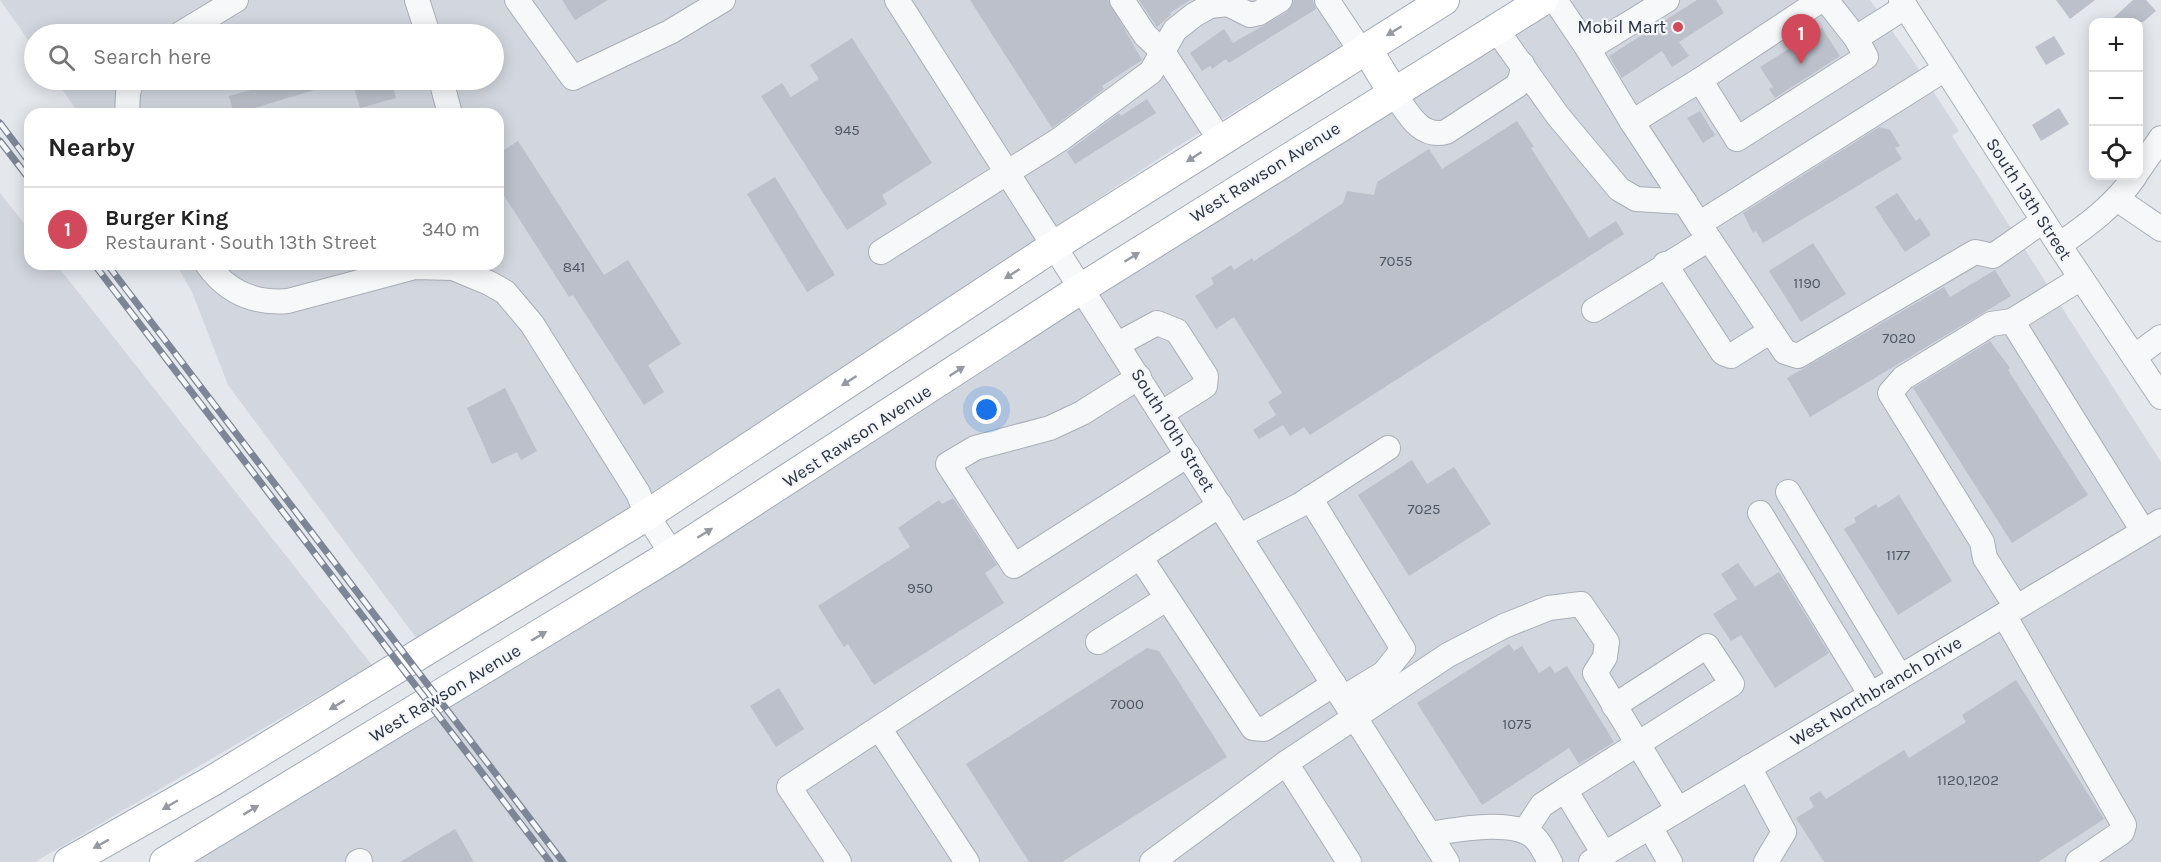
<!DOCTYPE html>
<html lang="en">
<head>
<meta charset="utf-8">
<style>
  :root { --surface:#fff; --page:#f2f2f2; --text:#222; --muted:#767676; --line:#e0e0e0; --accent:#d1495b }
  body { margin:0; font-family:Karla,sans-serif; background:var(--page); color:var(--text) }
  .controls { position:absolute; right:18px; top:18px; display:grid; overflow:hidden; border-radius:12px; box-shadow:0 3px 15px #0003 }
  .controls button { width:54px; height:54px; display:grid; place-items:center; padding:0; border:0; border-bottom:2px solid var(--line); background:var(--surface); color:var(--text); font:30px sans-serif }
  .you { position:absolute; left:987px; top:410px; width:21px; height:21px; margin:-15px; border:4px solid #fff; border-radius:50%; background:#1a73e8; box-shadow:0 0 0 9px #1a73e833 }
  .badge { display:grid; place-items:center; width:39px; height:39px; border-radius:50%; background:var(--accent); color:#fff; font-size:20px; font-weight:700 }
  .pin { position:absolute; translate:-50% -50px; filter:drop-shadow(0 2px 3px #0008) }
  .pin::after { content:''; position:absolute; top:32px; width:21px; height:18px; background:inherit; clip-path:polygon(0 0,100% 0,50% 100%) }
  .list { margin:0; padding:0; list-style:none }
  h2 { display:flex; justify-content:space-between; align-items:center; height:78px; margin:0; padding:0 24px; font-size:26px }
  h2 small { font-size:20px; font-weight:400; color:var(--muted) }
  .list li { display:grid; grid-template-columns:39px 1fr auto; gap:18px; align-items:center; box-sizing:border-box; height:84px; padding:0 24px; border-top:2px solid var(--line) }
  .list b { display:block; font-size:22px; white-space:nowrap }
  .list p { margin:0; font-size:20px; white-space:nowrap; color:var(--muted) }
  .list em { font-size:20px; font-style:normal; color:var(--muted) }
  .icon { flex:none; width:33px; height:33px; fill:none; stroke:currentColor; stroke-width:2; stroke-linecap:round; stroke-linejoin:round }
  .map { position:relative; flex:none; width:2161px; height:862px; overflow:hidden }
  .search { position:absolute; background:var(--surface); box-shadow:0 3px 15px #0003; left:24px; top:24px; width:480px; height:66px; display:flex; align-items:center; gap:15px; box-sizing:border-box; padding:0 21px; border-radius:33px; color:var(--muted); font-size:22px }
  .panel { position:absolute; background:var(--surface); box-shadow:0 3px 15px #0003; left:24px; top:108px; width:480px; height:162px; border-radius:18px }
  .map>svg:first-child { display:block }
</style>
</head>
<body>
<div class="map">
<svg width="2161" height="862" viewBox="0 0 2161 862">
  <rect width="100%" height="100%" fill="#e4e7ec"/>
  <g fill="#d2d6de">
    <polygon points="0,0 1338,0 1360,35 1172,150 592,532 417,639 228,385 192,292 176,264 498,264 498,114 79,114 56,80 494,80 494,34 34,34 34,48"/>
    <polygon points="1573,0 1870,0 1910,56 1959,131 1952,136 2161,462 2161,862 189,862 466,698 1244,204"/>
    <polygon points="0,193 30,231 30,264 56,264 372,665 35,862 0,862"/>
  </g>
  <g fill="#bbc0ca">
    <polygon points="562,0 608,0 575,20"/>
    <polygon points="970,0 1108,0 1142,60 1102,86 1104,89 1052,128"/>
    <polygon points="1139,0 1190,0 1170,13 1171,15 1157,27"/>
    <polygon points="1294,0 1313,0 1316,9 1229,63 1226,59 1212,69 1210,66 1202,71 1190,53 1224,29 1233,43 1287,12"/>
    <polygon points="1697,0 1716,0 1724,13 1679,42 1689,56 1672,67 1662,51 1622,78 1609,56"/>
    <polygon points="2056,0 2095,0 2070,19"/>
    <polygon points="2133,0 2146,0 2156,11 2143,22 2109,22"/>
    <polygon points="1822,28 1840,56 1775,98 1769,89 1773,87 1760,67"/>
    <polygon points="2054,36 2065,54 2046,65 2035,47"/>
    <polygon points="852,38 932,163 882,195 887,204 847,230 761,96 782,83 791,97 819,79 810,65"/>
    <polygon points="287,80 338,80 338,83 234,114 229,96"/>
    <polygon points="352,80 391,80 396,98 360,108"/>
    <polygon points="1147,99 1156,113 1075,164 1067,152 1119,113 1121,116"/>
    <polygon points="2059,108 2069,124 2041,141 2032,125"/>
    <polygon points="1700,111 1715,135 1703,143 1687,118"/>
    <polygon points="1517,121 1534,147 1531,148 1589,238 1616,221 1624,234 1310,435 1304,427 1290,436 1283,425 1259,439 1253,430 1276,415 1268,402 1282,393 1234,317 1216,329 1195,296 1214,284 1211,278 1231,265 1234,270 1252,258 1254,261 1343,203 1347,191 1374,195 1377,182 1429,149 1442,169"/>
    <polygon points="1879,127 1890,130 1900,146 1895,148 1902,159 1763,243 1756,231 1753,233 1743,213"/>
    <polygon points="518,141 604,275 628,260 681,344 648,365 664,392 644,405 573,295 569,297 498,186 498,154"/>
    <polygon points="775,177 835,275 807,292 747,194"/>
    <polygon points="1897,193 1916,221 1920,218 1931,235 1905,252 1875,207"/>
    <polygon points="1813,243 1846,294 1801,322 1769,271"/>
    <polygon points="1995,270 2011,296 1810,417 1787,378 1944,287 1950,297"/>
    <polygon points="1990,341 2010,368 2008,370 2088,495 2012,543 1913,388"/>
    <polygon points="505,388 537,451 521,460 517,452 492,464 467,408"/>
    <polygon points="1412,460 1427,484 1454,467 1491,524 1409,576 1358,495"/>
    <polygon points="1899,495 1952,581 1898,615 1844,529 1856,522 1854,518 1876,504 1878,508"/>
    <polygon points="953,498 997,565 985,573 1004,603 874,685 848,644 844,647 818,606 910,547 898,528 939,500 942,504"/>
    <polygon points="1738,563 1755,587 1779,572 1829,653 1775,688 1741,635 1731,641 1713,614 1737,599 1721,574"/>
    <polygon points="1509,644 1514,651 1522,646 1539,673 1550,666 1555,673 1567,666 1614,742 1579,764 1569,748 1482,805 1417,703"/>
    <polygon points="1147,648 1159,651 1227,757 1062,862 1029,862 966,764"/>
    <polygon points="2016,680 2104,819 2038,862 1824,862 1796,818 1814,807 1809,798 1820,791 1826,799 1904,750 1909,758 1966,722 1962,715"/>
    <polygon points="779,688 804,729 776,747 750,706"/>
    <polygon points="455,829 474,862 400,862"/>
  </g>
  <g fill="none" stroke-linecap="round" stroke-linejoin="round">
    <defs>
      <g id="minor">
        <polyline points="417,0 428,34"/>
        <polyline points="517,0 573,78 670,32 723,0"/>
        <polyline points="897,0 1447,862"/>
        <polyline points="1122,0 1145,35 1163,52 1220,140"/>
        <polyline points="1327,0 1361,51"/>
        <polyline points="1555,0 1588,49 1667,0"/>
        <polyline points="1826,0 1856,38 1905,7"/>
        <polyline points="1901,0 2059,245 2161,397"/>
        <polyline points="1496,29 1558,116 1619,189 1636,199 1685,202"/>
        <polyline points="180,34 236,0"/>
        <polyline points="1588,49 1632,122 1700,80 1737,139 1866,57 1856,38"/>
        <polyline points="441,80 450,114"/>
        <polyline points="1700,80 1821,0"/>
        <path d="M1393 92C1407 111 1419 139 1446 132L1518 85 1522 73V64"/>
        <polyline points="127,114 128,93 132,80"/>
        <polyline points="1632,122 1699,224 1945,69"/>
        <polyline points="2138,171 2161,138"/>
        <polyline points="2117,199 2161,229"/>
        <polyline points="1699,224 1785,352 1798,356 1975,252 1993,256 2043,221"/>
        <path d="M2059 245C2088 225 2115 205 2135 176"/>
        <polyline points="881,252 1059,140 1151,72 1175,30 1194,15 1210,6 1228,4 1250,15 1259,13 1280,0"/>
        <path d="M207 264C227 292 254 304 288 301L415 267 453 268 489 283 505 292 532 324 638 493 647 515 672 554"/>
        <polyline points="1665,264 1723,353 1731,356 1771,331"/>
        <polyline points="2081,278 2012,321 2143,531"/>
        <polyline points="1594,310 1709,239"/>
        <polyline points="2012,321 1991,324 1903,378 1890,393 1982,542 1985,558 2016,607"/>
        <polyline points="1118,344 1157,323 1177,331 1206,376 1205,386 1162,413"/>
        <polyline points="2134,357 2161,337"/>
        <polyline points="1139,377 1082,413 1050,428 975,448 948,464 1014,566 1188,455"/>
        <polyline points="1788,492 1900,677"/>
        <polyline points="1310,498 1403,649 1384,673 1343,698"/>
        <polyline points="1220,505 1140,557 1253,728 1264,729 1334,684"/>
        <polyline points="1760,513 1871,695"/>
        <polyline points="1240,536 1300,505 1388,448"/>
        <polyline points="2004,615 2124,825 2122,832 2078,862"/>
        <polyline points="1098,642 1166,599"/>
        <polyline points="879,728 967,862"/>
        <polyline points="1286,763 1349,862"/>
        <polyline points="1749,767 1784,832 1766,862"/>
        <polyline points="1650,827 1670,862"/>
        <polyline points="1525,831 1542,805 1565,790"/>
        <path d="M1429 834C1456 830 1513 818 1535 838 1541 844 1546 855 1550 862"/>
        <polyline points="1604,854 1565,790 1732,684 1707,646 1614,706"/>
        <polyline points="358,862 360,861"/>
        <polyline points="839,862 789,787 1140,557"/>
        <polyline points="1152,862 1286,763 1448,655 1504,626 1549,608 1581,604 1607,642 1605,657 1595,673 1678,810"/>
        <polyline points="1591,862 2161,521"/>
      </g>
      <g id="major">
        <polyline points="1366,48 1393,92"/>
        <polyline points="69,862 212,781 647,515 1054,246 1444,0"/>
        <polyline points="165,862 672,554 1082,288 1543,0"/>
      </g>
    </defs>
    <use href="#minor" stroke="#a9aeb7" stroke-width="26"/>
    <use href="#major" stroke="#a3abb8" stroke-width="32"/>
    <use href="#minor" stroke="#f7f8fa" stroke-width="24"/>
    <use href="#major" stroke="#fff" stroke-width="30"/>
    <defs>
      <g id="rail">
        <polyline points="0,123 30,163"/>
        <polyline points="0,141 30,180"/>
        <polyline points="94,264 550,862"/>
        <polyline points="107,264 563,862"/>
      </g>
    </defs>
    <use href="#rail" stroke="#7d8696" stroke-width="7"/>
    <use href="#rail" stroke="#f4f6f9" stroke-width="4.5" stroke-dasharray="14" stroke-linecap="butt"/>
  </g>
  <defs><path id="oneway-solid" d="M-6-.8H1V-3.2L6.5 0L1 3.2V.8H-6Z" transform="scale(1.5)"/></defs>
  <g fill="#959aa2">
    <use href="#oneway-solid" transform="translate(1394 31) rotate(148)"/>
    <use href="#oneway-solid" transform="translate(1194 157) rotate(147)"/>
    <use href="#oneway-solid" transform="translate(1132 257) rotate(-32)"/>
    <use href="#oneway-solid" transform="translate(1012 274) rotate(147)"/>
    <use href="#oneway-solid" transform="translate(957 371) rotate(-33)"/>
    <use href="#oneway-solid" transform="translate(849 381) rotate(147)"/>
    <use href="#oneway-solid" transform="translate(705 533) rotate(-32)"/>
    <use href="#oneway-solid" transform="translate(539 636) rotate(-31)"/>
    <use href="#oneway-solid" transform="translate(337 705) rotate(149)"/>
    <use href="#oneway-solid" transform="translate(170 805) rotate(150)"/>
    <use href="#oneway-solid" transform="translate(251 810) rotate(-31)"/>
    <use href="#oneway-solid" transform="translate(101 844) rotate(151)"/>
  </g>
  <circle fill="#d1495b" stroke="#f4f6f9" stroke-width="2" cx="1678" cy="27" r="6"/>
  <g text-anchor="middle" dominant-baseline="central" stroke-width="4.5" stroke-linejoin="round" paint-order="stroke">
    <g font-size="15" fill="#4f5766">
      <text x="847" y="130">945</text>
      <text x="1396" y="261">7055</text>
      <text x="574" y="267">841</text>
      <text x="1807" y="283">1190</text>
      <text x="1899" y="338">7020</text>
      <text x="1424" y="509">7025</text>
      <text x="1898" y="555">1177</text>
      <text x="920" y="588">950</text>
      <text x="1127" y="704">7000</text>
      <text x="1517" y="724">1075</text>
      <text x="1968" y="780">1120,1202</text>
    </g>
    <g font-size="18" fill="#2b3445" stroke="#f4f6f9" text-anchor="end">
      <text x="1666" y="27">Mobil Mart</text>
    </g>
    <g font-size="18" fill="#2b3445" stroke="#f4f6f9">
      <text transform="translate(1265 172) rotate(-32)">West Rawson Avenue</text>
      <text transform="translate(2029 199) rotate(57)">South 13th Street</text>
      <text transform="translate(1173 430) rotate(58)">South 10th Street</text>
      <text transform="translate(857 436) rotate(-33)">West Rawson Avenue</text>
      <text transform="translate(1876 691) rotate(-31)">West Northbranch Drive</text>
      <text transform="translate(445 693) rotate(-31)">West Rawson Avenue</text>
    </g>
  </g>
</svg>
<div class="controls">
<button>+</button>
<button>−</button>
<button><svg class="icon" aria-label="locate" viewBox="0 0 24 24"><circle cx="12" cy="12" r="6"/><path d="M12 2v4M12 18v4M2 12h4M18 12h4"/></svg></button>
</div>
<div class="you"></div>
<div class="pin badge" style="left:1801px;top:64px">1</div>
<div class="search"><svg class="icon" aria-label="search" viewBox="0 0 24 24"><circle cx="10" cy="10" r="6"/><path d="M15 15l6 6"/></svg>Search here</div>
<section class="panel">
<h2>Nearby<small></small></h2>
<ul class="list">
<li><span class="badge">1</span><div><b>Burger King</b><p>Restaurant · South 13th Street</p></div><em>340 m</em></li>
</ul>
</section>
</div>
</body>
</html>
